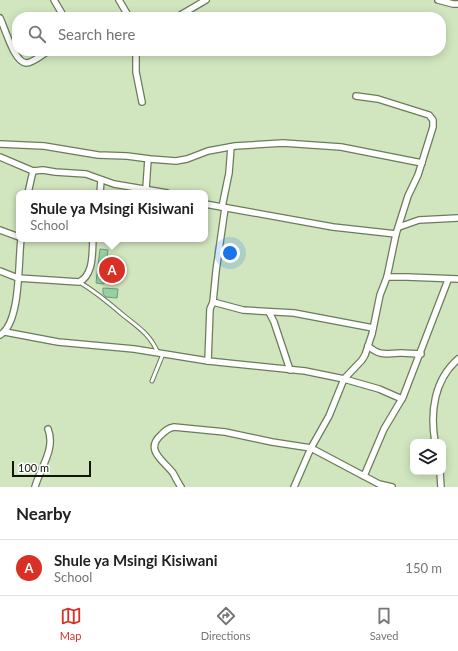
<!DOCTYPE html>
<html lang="en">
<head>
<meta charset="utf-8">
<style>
  :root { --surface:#fff; --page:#f6f6f6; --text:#202124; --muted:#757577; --line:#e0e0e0; --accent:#d93025 }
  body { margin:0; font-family:Lato,sans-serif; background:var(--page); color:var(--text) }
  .controls { position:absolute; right:12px; bottom:12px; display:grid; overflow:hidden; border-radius:8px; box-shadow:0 2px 10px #0003 }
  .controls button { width:36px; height:36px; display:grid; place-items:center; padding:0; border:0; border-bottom:1px solid var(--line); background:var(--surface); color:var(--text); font:20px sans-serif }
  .scale { position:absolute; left:12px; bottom:10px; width:79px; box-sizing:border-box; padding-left:4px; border:2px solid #101709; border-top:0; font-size:11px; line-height:14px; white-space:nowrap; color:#101709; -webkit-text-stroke:3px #fff; paint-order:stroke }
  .you { position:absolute; left:230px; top:253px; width:14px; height:14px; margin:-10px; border:3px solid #fff; border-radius:50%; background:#1a73e8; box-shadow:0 0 0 6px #1a73e833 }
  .badge { display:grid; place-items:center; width:26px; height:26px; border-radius:50%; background:var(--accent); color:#fff; font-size:13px; font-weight:700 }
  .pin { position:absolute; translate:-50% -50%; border:2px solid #fff; box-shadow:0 1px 4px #0006 }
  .popup { position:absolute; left:16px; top:190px; width:192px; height:52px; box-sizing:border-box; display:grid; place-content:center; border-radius:8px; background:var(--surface); filter:drop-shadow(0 1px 3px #0005); font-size:13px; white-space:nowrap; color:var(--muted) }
  .popup b { font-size:15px; color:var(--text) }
  .popup::after { content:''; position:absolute; left:50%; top:100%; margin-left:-8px; border:8px solid transparent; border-top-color:var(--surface) }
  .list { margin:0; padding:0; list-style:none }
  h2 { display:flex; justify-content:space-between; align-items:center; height:52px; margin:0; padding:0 16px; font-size:17px }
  h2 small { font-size:13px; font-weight:400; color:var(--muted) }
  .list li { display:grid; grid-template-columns:26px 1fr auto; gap:12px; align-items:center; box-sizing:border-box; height:56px; padding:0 16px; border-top:1px solid var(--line) }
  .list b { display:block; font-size:15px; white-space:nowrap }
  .list p { margin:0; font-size:13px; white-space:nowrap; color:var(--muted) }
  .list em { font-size:13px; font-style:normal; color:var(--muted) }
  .icon { flex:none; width:22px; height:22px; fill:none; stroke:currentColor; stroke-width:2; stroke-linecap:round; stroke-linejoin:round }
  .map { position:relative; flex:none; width:458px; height:487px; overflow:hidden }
  .search { position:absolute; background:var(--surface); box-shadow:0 2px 10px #0003; left:12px; right:12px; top:12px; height:44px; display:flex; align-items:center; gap:10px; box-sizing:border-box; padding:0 14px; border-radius:16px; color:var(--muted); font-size:15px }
  .sheet { height:108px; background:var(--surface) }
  nav { display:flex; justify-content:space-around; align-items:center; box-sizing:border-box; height:56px; border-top:1px solid var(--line); background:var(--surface); font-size:11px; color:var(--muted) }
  nav a { display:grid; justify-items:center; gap:2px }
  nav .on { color:var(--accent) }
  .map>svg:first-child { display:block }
</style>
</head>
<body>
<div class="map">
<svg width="458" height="487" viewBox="0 0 458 487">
  <rect width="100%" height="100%" fill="#d1e6bf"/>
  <g fill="#96d1a2" stroke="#74987b">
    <polygon points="100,249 108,250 104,284 96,283"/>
    <polygon points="103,288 118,289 117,298 106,297 103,294"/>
  </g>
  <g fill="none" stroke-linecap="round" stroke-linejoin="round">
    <defs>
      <g id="service">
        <path d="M79 282C95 291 109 303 123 315 138 327 150 334 158 353"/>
        <polyline points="152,381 163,354"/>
      </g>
      <g id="minor">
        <polyline points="54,0 64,17"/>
        <polyline points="119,0 129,17"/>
        <polyline points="438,0 453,4 458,4"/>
        <polyline points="177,17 206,0"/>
        <path d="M0 18C5 28 14 62 26 63 33 63 42 55 48 51"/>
        <polyline points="136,51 136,72 142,102"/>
        <polyline points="0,144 44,146 98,155 127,156 150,159 176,161 187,159 208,151 235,146 283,143 341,147 422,163"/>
        <polyline points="0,157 33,171 43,170 55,172 86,174 114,184 167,193"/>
        <polyline points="28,193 33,171"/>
        <polyline points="100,193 101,180"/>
        <polyline points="144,193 146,189 148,159"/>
        <polyline points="205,204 333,227 396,234"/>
        <polyline points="222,207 229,173 231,147"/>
        <polyline points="399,227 419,220 458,218"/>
        <polyline points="0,230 19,237"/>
        <path d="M0 271 18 278 79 282C94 275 92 253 93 239"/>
        <polyline points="387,277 407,277 458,279"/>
        <polyline points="213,302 243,310 294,313 373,328"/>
        <polyline points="269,312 274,322 290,370"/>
        <polyline points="5,332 58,342 134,349 208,361 305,371 344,379 362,360 365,355 372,334 380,295 387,277 396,234 408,196 418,175 433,127 433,120 429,115 378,99 356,96"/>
        <path d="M0 335C21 323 18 262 21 239"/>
        <path d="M368 346C381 357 386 353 401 353 408 353 414 354 421 354"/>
        <polyline points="208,361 210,309 213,302 216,271 225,208"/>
        <path d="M435 442C430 412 434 380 458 359"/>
        <polyline points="440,472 441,487"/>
        <polyline points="364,476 384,429 403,397 448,280"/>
        <path d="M35 487C40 468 56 449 48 429"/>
        <path d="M181 487C178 483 176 478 173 473 164 461 144 450 161 435 165 431 168 428 174 427L225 432 272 442 311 448 379 484 392 487"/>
        <polyline points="294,487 311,448 329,416 344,379 379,389 402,399"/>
      </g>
    </defs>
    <use href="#service" stroke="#6a7c59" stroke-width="5"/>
    <use href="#minor" stroke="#6a7c59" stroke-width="8"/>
    <use href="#service" stroke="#fff" stroke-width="3"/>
    <use href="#minor" stroke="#fff" stroke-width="5.5"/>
  </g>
</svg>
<div class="controls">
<button><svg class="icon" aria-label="layers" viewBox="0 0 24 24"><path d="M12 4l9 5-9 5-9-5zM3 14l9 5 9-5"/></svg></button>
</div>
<div class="scale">100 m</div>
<div class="you"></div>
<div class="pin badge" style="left:112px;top:270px">A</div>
<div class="popup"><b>Shule ya Msingi Kisiwani</b>School</div>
<div class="search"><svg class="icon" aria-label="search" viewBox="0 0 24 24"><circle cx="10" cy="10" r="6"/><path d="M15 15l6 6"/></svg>Search here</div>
</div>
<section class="sheet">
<h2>Nearby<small></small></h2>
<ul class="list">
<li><span class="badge">A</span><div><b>Shule ya Msingi Kisiwani</b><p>School</p></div><em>150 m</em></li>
</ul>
</section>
<nav>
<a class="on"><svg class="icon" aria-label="map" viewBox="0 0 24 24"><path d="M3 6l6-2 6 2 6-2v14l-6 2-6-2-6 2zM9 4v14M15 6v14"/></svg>Map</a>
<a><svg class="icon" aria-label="directions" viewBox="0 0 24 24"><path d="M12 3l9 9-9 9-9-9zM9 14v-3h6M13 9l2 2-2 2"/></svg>Directions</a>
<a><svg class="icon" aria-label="saved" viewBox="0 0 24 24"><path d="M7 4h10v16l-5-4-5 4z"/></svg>Saved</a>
</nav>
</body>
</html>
